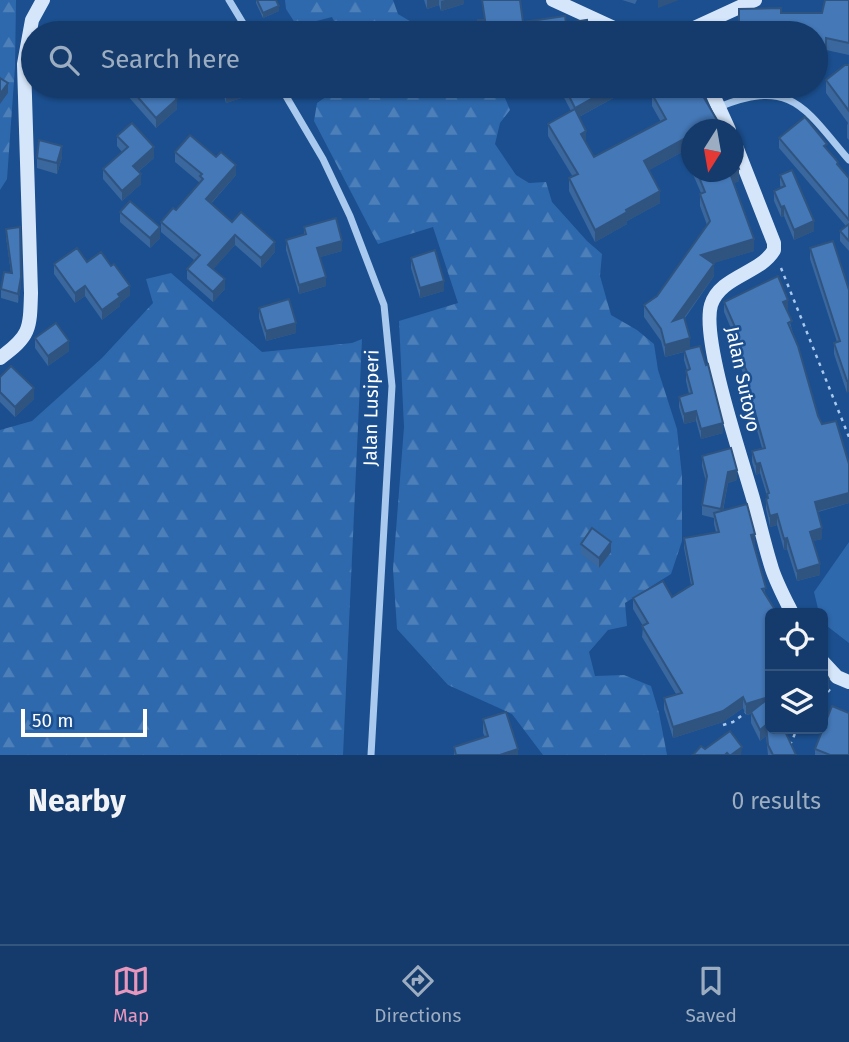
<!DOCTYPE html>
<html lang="en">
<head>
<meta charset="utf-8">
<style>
  :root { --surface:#143b6b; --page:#1d4271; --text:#f1f3f6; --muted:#9dadc1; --line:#33557e; --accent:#e797bd }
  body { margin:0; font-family:"Fira Sans",sans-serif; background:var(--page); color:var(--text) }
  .controls { position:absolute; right:21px; bottom:21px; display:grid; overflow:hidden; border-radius:10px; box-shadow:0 2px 5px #0004 }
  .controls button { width:63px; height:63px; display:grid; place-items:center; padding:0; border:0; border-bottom:2px solid var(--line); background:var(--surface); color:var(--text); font:35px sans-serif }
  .compass { position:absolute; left:681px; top:119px; width:63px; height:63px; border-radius:50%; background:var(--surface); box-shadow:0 2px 5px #0004; rotate:191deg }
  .scale { position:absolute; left:21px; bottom:18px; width:126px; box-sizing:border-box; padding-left:7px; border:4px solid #fff; border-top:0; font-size:19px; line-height:24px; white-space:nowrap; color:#fff; -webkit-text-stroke:5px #1b4f8f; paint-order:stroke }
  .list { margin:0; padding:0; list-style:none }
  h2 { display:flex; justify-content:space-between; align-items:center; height:91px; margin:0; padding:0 28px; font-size:30px }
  h2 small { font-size:23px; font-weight:400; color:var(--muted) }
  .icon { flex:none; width:38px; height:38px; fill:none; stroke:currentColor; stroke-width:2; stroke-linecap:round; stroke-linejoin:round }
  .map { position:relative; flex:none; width:849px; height:755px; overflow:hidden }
  .search { position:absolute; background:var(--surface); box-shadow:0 2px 5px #0004; left:21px; right:21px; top:21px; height:77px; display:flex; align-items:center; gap:18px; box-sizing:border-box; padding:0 24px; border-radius:38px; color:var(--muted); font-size:26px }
  .sheet { height:189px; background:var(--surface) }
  nav { display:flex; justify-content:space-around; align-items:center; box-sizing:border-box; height:98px; border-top:2px solid var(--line); background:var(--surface); font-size:19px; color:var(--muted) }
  nav a { display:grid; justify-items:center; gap:4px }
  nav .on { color:var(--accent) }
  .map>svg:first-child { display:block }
</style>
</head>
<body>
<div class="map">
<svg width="849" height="755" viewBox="0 0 849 755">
  <defs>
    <pattern id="forest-firs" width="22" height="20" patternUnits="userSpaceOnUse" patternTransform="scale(1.75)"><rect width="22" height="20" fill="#2e69ad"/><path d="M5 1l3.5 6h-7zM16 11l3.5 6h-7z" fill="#4d80b9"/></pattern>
  </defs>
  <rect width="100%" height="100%" fill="#1b4f8f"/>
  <polygon fill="#2e69ad" points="849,542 849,643 823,623 823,613 819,613 814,592"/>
  <g fill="url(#forest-firs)">
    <polygon points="0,0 16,0 15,67 7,179 0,190"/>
    <polygon points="285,0 393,0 398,14 430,33 340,33 332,17 297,26 286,9"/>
    <polygon points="342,86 500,86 510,110 500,123 495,144 516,175 529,183 546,182 552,202 587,241 602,254 600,276 611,315 637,330 654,344 658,370 677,429 682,476 682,541 671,574 625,603 627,626 608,630 589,652 595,676 624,675 651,686 659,713 667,755 543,755 512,714 448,685 397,629 393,569 404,427 399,321 458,303 433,227 378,244 314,121 317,103"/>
    <polygon points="171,273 262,352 352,343 362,339 343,755 0,755 0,430 32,421 102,358 153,303 146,279"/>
  </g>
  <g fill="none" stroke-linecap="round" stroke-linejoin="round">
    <g stroke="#a9c9ee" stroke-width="2.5" stroke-dasharray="3.5 5" stroke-linecap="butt">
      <polyline points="781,268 849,437"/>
      <polyline points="823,699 830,689"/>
      <polyline points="723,725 733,722 748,711"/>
      <polyline points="788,729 792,736"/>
      <polyline points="790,745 797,729"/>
    </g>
    <g stroke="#a9c9ee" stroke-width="7">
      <polyline points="229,0 249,33"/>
      <polyline points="280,86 323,159 350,216 384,305 392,386 371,755"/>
      <path d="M719 107C792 77 805 109 849 160"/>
    </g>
    <g stroke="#d6e6fa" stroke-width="14">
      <polyline points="553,0 625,33"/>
      <polyline points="683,33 755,0"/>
      <polyline points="709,86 729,130"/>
      <path d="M734 141 774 243V250C760 274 720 276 711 305 701 341 743 462 754 502 760 525 765 547 772 569 777 584 785 599 792 613"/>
      <path d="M0 358C30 336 30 330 31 293L24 64 32 20 43 0"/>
      <polyline points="823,662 837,677 849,682"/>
    </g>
  </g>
  <g fill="#3a679d">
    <polygon points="256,0 276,0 279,11 263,18 256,3"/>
    <polygon points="424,0 464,0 464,4 441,11 439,5 427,9"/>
    <polygon points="622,0 637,0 635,4"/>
    <polygon points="849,0 849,55 826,50 826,65 816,65 816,33 739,26 781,13 822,13"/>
    <polygon points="849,65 849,140 847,138 847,125 848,123 826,93 826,80"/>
    <polygon points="119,86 165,86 177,109 156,128"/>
    <polygon points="221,86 254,86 254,94 226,103"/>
    <polygon points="558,86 635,86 579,117 586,143 594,157 661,122 652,106 652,94 691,130 691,169 684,151 649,170 660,203 627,221 627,224 595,242 569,191 569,178 573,177 548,136 548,124 571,111"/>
    <polygon points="117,136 154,158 138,172 141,184 122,201 103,179 103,169 122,152 117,146"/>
    <polygon points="779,138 827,150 849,178 849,251 840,241 840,231 846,226 779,148"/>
    <polygon points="175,152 236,175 211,204 232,222 275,252 261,268 235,245 213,269 225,289 213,302 187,279 187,269 194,260 161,232 161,222 176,210 200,183 175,162"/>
    <polygon points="62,157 57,174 37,168 37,158"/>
    <polygon points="692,172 733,172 739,181 734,183 754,251 713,263 714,276 685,318 690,348 723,433 701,439 696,421 684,424 679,407 679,397 689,394 686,381 686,371 687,370 684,360 684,352 665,357 661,341 644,317 644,305 657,296 707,225 700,206 700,194 701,193"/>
    <polygon points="780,175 814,231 794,240 784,216 781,217 774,201 774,191 781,188 780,185"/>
    <polygon points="120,212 160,238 150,248 120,222"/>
    <polygon points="304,227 342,251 320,257 326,286 299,294 286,250 286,240 304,235"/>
    <polygon points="6,229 21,285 18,303 1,298 1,289 11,273 6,237"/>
    <polygon points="810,248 849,290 847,393 834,354 834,343 837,342 810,259"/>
    <polygon points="411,258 444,291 420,298 411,268"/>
    <polygon points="87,262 130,295 120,303 120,306 102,320 85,296 75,303 54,274 54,264"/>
    <polygon points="724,302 788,310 787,311 792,330 818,416 849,503 818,512 822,539 813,541 820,575 797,581 787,549 784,550 777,525 770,527 766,509 766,499 767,499 767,496 760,473 756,475 752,462 752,451 762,448 746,391 746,380 733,349 733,339 735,338 724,312"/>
    <polygon points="259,308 296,333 266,341 259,318"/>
    <polygon points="35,338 69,351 48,366 35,348"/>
    <polygon points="0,377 34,399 15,417 0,402"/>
    <polygon points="702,456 737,480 728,483 723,511 755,545 754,545 766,596 777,613 770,729 796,755 768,755 766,736 760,741 751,723 751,714 746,715 743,708 723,722 673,738 664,709 664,698 676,694 642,637 643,626 633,609 633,598 672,597 691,585 684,548 684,538 716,532 714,524 714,518 702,515 702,505 706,482 702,466"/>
    <polygon points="581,544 611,552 599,568 581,554"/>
    <polygon points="483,719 518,755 454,755 454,747 485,737 483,733"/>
    <polygon points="815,749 849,755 815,755"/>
  </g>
  <g fill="#305480">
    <polygon points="427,0 439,0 439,5 427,9"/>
    <polygon points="445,0 464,0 464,4 441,11 441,1"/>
    <polygon points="658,0 679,0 658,8"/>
    <polygon points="279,6 279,11 263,18 263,13"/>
    <polygon points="8,83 8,93 0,104 0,94"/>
    <polygon points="247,86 254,86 254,94 226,103 226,93"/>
    <polygon points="302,86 313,86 302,90"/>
    <polygon points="614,86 635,86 575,119 575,108"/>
    <polygon points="177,99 177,109 156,128 156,118"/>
    <polygon points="586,131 586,143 581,134"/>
    <polygon points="684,139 684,151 644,173 644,161"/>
    <polygon points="62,146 62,157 57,174 57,163"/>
    <polygon points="154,147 154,158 133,176 133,166"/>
    <polygon points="236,165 236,175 206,209 206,199"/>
    <polygon points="739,169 739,181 730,185 730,173"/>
    <polygon points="141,174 141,184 122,201 122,191"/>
    <polygon points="660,191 660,203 627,221 627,224 595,242 595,230 626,210"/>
    <polygon points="784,206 784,216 781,217 781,207"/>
    <polygon points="814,221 814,231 794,240 794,230"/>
    <polygon points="160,227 160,238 150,248 150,238"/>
    <polygon points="235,235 235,245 208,275 208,265"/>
    <polygon points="754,239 754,251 701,267 701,255"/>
    <polygon points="342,241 342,251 317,258 317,248"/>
    <polygon points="275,242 275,252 261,268 261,258"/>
    <polygon points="714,264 714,276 673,333 673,321"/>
    <polygon points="21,277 21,285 18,303 18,294"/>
    <polygon points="326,277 326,286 299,294 299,285"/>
    <polygon points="225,279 225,289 213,302 213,292"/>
    <polygon points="444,281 444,291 420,298 420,288"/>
    <polygon points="85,286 85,296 75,303 75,293"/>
    <polygon points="130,286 130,295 120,303 120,306 102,320 102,310 118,294"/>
    <polygon points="788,300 788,310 783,312 783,302"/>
    <polygon points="296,323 296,333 266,341 266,331"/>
    <polygon points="690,338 690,350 665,357 665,345"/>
    <polygon points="69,341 69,351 48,366 48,356"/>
    <polygon points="847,381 849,381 849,392 847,393"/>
    <polygon points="34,388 34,399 15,417 15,407"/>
    <polygon points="696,411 696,421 684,424 684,414"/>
    <polygon points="723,423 723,433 701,439 701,429"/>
    <polygon points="760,463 760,473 756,475 756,464"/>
    <polygon points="737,470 737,480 728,483 721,519 721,509 728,472"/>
    <polygon points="849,493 849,503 815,512 815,502"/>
    <polygon points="777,514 777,525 770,527 770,516"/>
    <polygon points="822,528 822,539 810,542 810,532"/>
    <polygon points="755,534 755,545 751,546 751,535"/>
    <polygon points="787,538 787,549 784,550 784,539"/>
    <polygon points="611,542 611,552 599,568 599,558"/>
    <polygon points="820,564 820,575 797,581 797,571"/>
    <polygon points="829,679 829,690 823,694 823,683"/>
    <polygon points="743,697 743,708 723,722 673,738 673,727"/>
    <polygon points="765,698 765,709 746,715 746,704"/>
    <polygon points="766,725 766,736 760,741 760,730"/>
    <polygon points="742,747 741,755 731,755"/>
    <polygon points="518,749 518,755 500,755"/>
  </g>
  <g fill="#4478b7" stroke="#305480" stroke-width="2">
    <polygon points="257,0 276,0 279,6 263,13"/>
    <polygon points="482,0 520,0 523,22 565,16 566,23 587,20 588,27 608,24 614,27 615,33 480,33 478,20 485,20"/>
    <polygon points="825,0 849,0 849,43 826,38 826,53 816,53 816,33 712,33 712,26 739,26 739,9 781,8 781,13 822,13"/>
    <polygon points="58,24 60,33 43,33 42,28"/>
    <polygon points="116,26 122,33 108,33"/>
    <polygon points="321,26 323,33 304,33"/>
    <polygon points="845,65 849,65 849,111 826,80"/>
    <polygon points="0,78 8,83 0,94"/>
    <polygon points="128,86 165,86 177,99 156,118"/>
    <polygon points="224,86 247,86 226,93"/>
    <polygon points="564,86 614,86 575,108"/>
    <polygon points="667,86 697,86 723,130 691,130 691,157 684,139 644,161 660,191 626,210 627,212 595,230 569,178 578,174 548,124 575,109 586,131 581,134 594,157 666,119 652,94"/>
    <polygon points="805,117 827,144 824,146 838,162 837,164 849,178 849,220 779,138"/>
    <polygon points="132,123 154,147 133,166 141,174 122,191 103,169 128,147 117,136"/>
    <polygon points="190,135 216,157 221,152 236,165 206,199 232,222 241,212 275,242 261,258 235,235 208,265 225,279 213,292 187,269 200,255 161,222 173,208 176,210 203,179 200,176 202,174 175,152"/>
    <polygon points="39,140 62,146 57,163 37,158"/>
    <polygon points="733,154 739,169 733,171"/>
    <polygon points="792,170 814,221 794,230 784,206 781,207 774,191 785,186 780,175"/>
    <polygon points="697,172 733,172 730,173 754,239 701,255 714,264 673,321 684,317 690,338 665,345 661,329 644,305 657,296 710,221 700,194 705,192"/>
    <polygon points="130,201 160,227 150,238 120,212"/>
    <polygon points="336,218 342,241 317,248 326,277 299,285 286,240 306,234 304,227"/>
    <polygon points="849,224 849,241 840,231"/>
    <polygon points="20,227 21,277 18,294 1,289 4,272 12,273 6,229"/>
    <polygon points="833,241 849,290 849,381 847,381 834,343 840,341 810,248"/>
    <polygon points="77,248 87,262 101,252 111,266 114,264 130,286 118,294 120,297 102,310 85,286 75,293 54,264"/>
    <polygon points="435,250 444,281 420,288 411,258"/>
    <polygon points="778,276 788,300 783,302 792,321 788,323 798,346 818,416 822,424 836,421 849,464 849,493 815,502 822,528 810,532 820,564 797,571 787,538 784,539 777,514 770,516 766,499 768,498 767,494 769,493 760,463 756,464 752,451 765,448 746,380 750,379 733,339 739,336 724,302"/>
    <polygon points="289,299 296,323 266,331 259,308"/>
    <polygon points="56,323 69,341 48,356 35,338"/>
    <polygon points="700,346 706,365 708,364 723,423 701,429 696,411 684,414 679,397 692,393 686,371 690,369 684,350"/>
    <polygon points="11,366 34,388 15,407 0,392 0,377"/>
    <polygon points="731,448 737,470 728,472 721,509 702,505 707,476 702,456"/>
    <polygon points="747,504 755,534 751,535 766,588 762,589 777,613 770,613 770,697 768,697 769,699 770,698 770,729 784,729 796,755 773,755 768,745 766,725 760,730 751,712 765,701 765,698 746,704 743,697 723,711 673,727 664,698 682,693 642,626 648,623 633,598 663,581 672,597 693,584 684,538 719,532 714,513"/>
    <polygon points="592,528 611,542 599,558 581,544"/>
    <polygon points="823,669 829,679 823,683"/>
    <polygon points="832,706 849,713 849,755 830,755 815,749"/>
    <polygon points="506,712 518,749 500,755 456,755 454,747 488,736 483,719"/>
    <polygon points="730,731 742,747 731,755 729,755 727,753 725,755 693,755 701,746 705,749"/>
  </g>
  <g text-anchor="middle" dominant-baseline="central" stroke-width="5" stroke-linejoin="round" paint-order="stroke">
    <g font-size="19" fill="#fff" stroke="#1b4f8f">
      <text transform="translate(743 379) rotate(78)">Jalan Sutoyo</text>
      <text transform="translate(371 408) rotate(-89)">Jalan Lusiperi</text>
    </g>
  </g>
</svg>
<div class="controls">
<button><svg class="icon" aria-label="locate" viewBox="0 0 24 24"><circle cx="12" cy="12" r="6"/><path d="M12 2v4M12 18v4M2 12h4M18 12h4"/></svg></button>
<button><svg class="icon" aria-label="layers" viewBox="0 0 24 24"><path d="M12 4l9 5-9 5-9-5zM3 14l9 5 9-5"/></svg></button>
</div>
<svg class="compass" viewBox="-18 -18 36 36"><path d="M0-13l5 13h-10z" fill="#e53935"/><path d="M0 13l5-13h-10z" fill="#9dadc1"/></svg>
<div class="scale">50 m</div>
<div class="search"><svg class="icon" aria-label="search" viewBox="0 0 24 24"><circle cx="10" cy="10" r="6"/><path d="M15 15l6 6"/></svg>Search here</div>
</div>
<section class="sheet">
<h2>Nearby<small>0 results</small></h2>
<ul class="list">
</ul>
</section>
<nav>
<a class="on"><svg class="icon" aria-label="map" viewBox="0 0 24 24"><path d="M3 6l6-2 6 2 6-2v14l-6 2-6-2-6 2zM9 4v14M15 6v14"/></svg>Map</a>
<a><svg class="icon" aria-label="directions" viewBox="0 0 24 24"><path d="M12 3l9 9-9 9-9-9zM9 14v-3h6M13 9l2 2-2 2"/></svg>Directions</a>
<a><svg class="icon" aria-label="saved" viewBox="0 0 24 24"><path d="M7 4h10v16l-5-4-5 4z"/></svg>Saved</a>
</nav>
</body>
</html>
